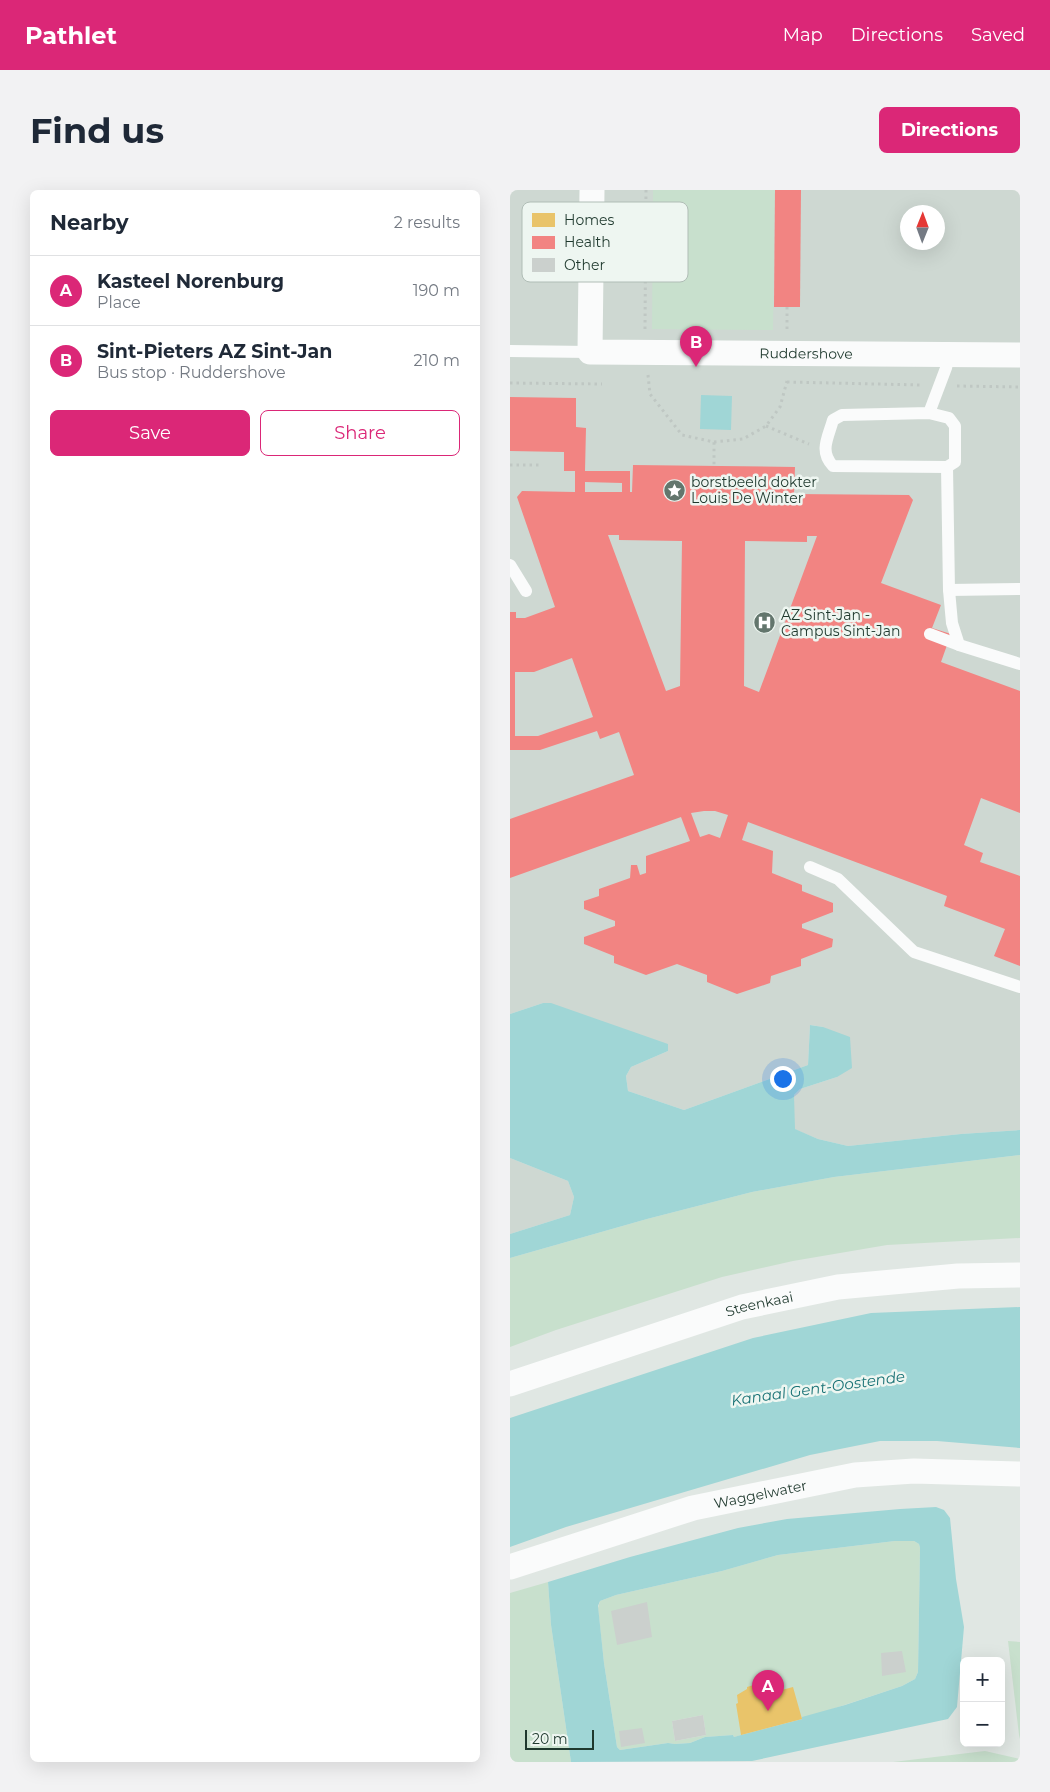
<!DOCTYPE html>
<html lang="en">
<head>
<meta charset="utf-8">
<style>
  :root { --surface:#fff; --page:#f2f2f3; --text:#1f2937; --muted:#747a83; --line:#e0e1e3; --accent:#db2777 }
  body { margin:0; font-family:Montserrat,sans-serif; background:var(--page); color:var(--text) }
  .controls { position:absolute; right:15px; bottom:15px; display:grid; overflow:hidden; border-radius:8px; box-shadow:0 5px 20px #0002 }
  .controls button { width:45px; height:45px; display:grid; place-items:center; padding:0; border:0; border-bottom:1px solid var(--line); background:var(--surface); color:var(--text); font:25px sans-serif }
  .compass { position:absolute; left:390px; top:15px; width:45px; height:45px; border-radius:50%; background:var(--surface); box-shadow:0 5px 20px #0002; rotate:1deg }
  .scale { position:absolute; left:15px; bottom:12px; width:69px; box-sizing:border-box; padding-left:5px; border:2px solid #1f392e; border-top:0; font-size:14px; line-height:18px; white-space:nowrap; color:#1f392e; -webkit-text-stroke:4px #eef6f1; paint-order:stroke }
  .you { position:absolute; left:272px; top:888px; width:18px; height:18px; margin:-12px; border:4px solid #fff; border-radius:50%; background:#1a73e8; box-shadow:0 0 0 8px #1a73e833 }
  .badge { display:grid; place-items:center; width:32px; height:32px; border-radius:50%; background:var(--accent); color:#fff; font-size:16px; font-weight:700 }
  .pin { position:absolute; translate:-50% -41px; filter:drop-shadow(0 1px 2px #0008) }
  .pin::after { content:''; position:absolute; top:26px; width:18px; height:15px; background:inherit; clip-path:polygon(0 0,100% 0,50% 100%) }
  .list { margin:0; padding:0; list-style:none }
  h2 { display:flex; justify-content:space-between; align-items:center; height:65px; margin:0; padding:0 20px; font-size:21px }
  h2 small { font-size:16px; font-weight:400; color:var(--muted) }
  .list li { display:grid; grid-template-columns:32px 1fr auto; gap:15px; align-items:center; box-sizing:border-box; height:70px; padding:0 20px; border-top:1px solid var(--line) }
  .list b { display:block; font-size:19px; white-space:nowrap }
  .list p { margin:0; font-size:16px; white-space:nowrap; color:var(--muted) }
  .list em { font-size:16px; font-style:normal; color:var(--muted) }
  .actions { display:flex; gap:10px; padding:15px 20px }
  .actions a { flex:1; padding:11px 0; border:1px solid var(--accent); border-radius:8px; text-align:center; font-size:18px; color:var(--accent) }
  .actions .main { background:var(--accent); color:#fff }
  .map { position:relative; flex:none; width:510px; height:1572px; overflow:hidden; border-radius:8px }
  header { display:flex; align-items:center; gap:30px; box-sizing:border-box; height:70px; padding:0 25px; background:var(--accent); color:#fff }
  header strong { font-size:24px }
  nav { display:flex; gap:28px; margin-inline-start:auto; font-size:18px }
  .intro { display:flex; align-items:center; justify-content:space-between; box-sizing:border-box; height:120px; padding:0 30px }
  h1 { margin:0; font-size:35px }
  .button { padding:12px 22px; border-radius:8px; background:var(--accent); color:#fff; font-size:18px; font-weight:700 }
  main { display:flex; gap:30px; padding:0 30px }
  aside { flex:1; background:var(--surface); border-radius:8px; box-shadow:0 5px 20px #0002 }
  .map>svg:first-child { display:block }
</style>
</head>
<body>
<header>
<strong>Pathlet</strong>
<nav><a>Map</a><a>Directions</a><a>Saved</a></nav>
</header>
<div class="intro"><h1>Find us</h1><a class="button">Directions</a></div>
<main>
<aside>
<h2>Nearby<small>2 results</small></h2>
<ul class="list">
<li><span class="badge">A</span><div><b>Kasteel Norenburg</b><p>Place</p></div><em>190 m</em></li>
<li><span class="badge">B</span><div><b>Sint-Pieters AZ Sint-Jan</b><p>Bus stop · Ruddershove</p></div><em>210 m</em></li>
</ul>
<div class="actions"><a class="main">Save</a><a>Share</a></div>
</aside>
<div class="map">
<svg width="510" height="1572" viewBox="0 0 510 1572">
  <rect width="100%" height="100%" fill="#e0e7e3"/>
  <g fill="#ced8d2" fill-rule="evenodd">
    <path d="M0 0H510V940L451 944 338 956 308 949 284 939V905L290 899 327 887 313 837 300 835 298 875 174 920 118 901 116 886 121 877 158 861 33 813 0 824ZM398 22H428V52H398Z"/>
    <polygon points="0,968 58,991 64,1007 60,1025 0,1044"/>
  </g>
  <g fill="#c8e0cd" fill-rule="evenodd">
    <polygon points="143,0 265,0 263,140 142,139"/>
    <polygon points="510,965 510,1048 377,1055 283,1071 212,1087 46,1140 0,1157 0,1068 137,1029 242,1002 324,987"/>
    <path d="M385 1351H404L409 1354 410 1358 408 1482 405 1489 392 1496 292 1529 224 1547 223 1545 195 1547 180 1553 165 1554 158 1553 110 1560 107 1557 94 1473 88 1418 90 1411 106 1405 212 1381 268 1365ZM193 1525 196 1545 165 1551 162 1531Z"/>
    <polygon points="38,1392 41,1435 61,1572 0,1572 0,1403"/>
    <polygon points="498,1451 510,1452 510,1549 509,1545"/>
    <polygon points="475,1561 510,1569 510,1572 383,1572"/>
  </g>
  <g fill="#a0d6d6" fill-rule="evenodd">
    <polygon points="191,205 222,206 221,240 190,239"/>
    <polygon points="33,813 41,813 158,854 158,861 121,877 116,886 118,901 174,920 298,875 300,835 313,837 340,847 342,878 327,887 290,899 284,905 285,939 308,949 338,956 451,944 510,940 510,965 324,987 242,1002 137,1029 0,1068 0,1044 60,1025 64,1007 58,991 0,968 0,824"/>
    <polygon points="510,1117 510,1258 427,1251 370,1251 300,1265 56,1337 0,1357 0,1228 243,1148 361,1123"/>
    <path d="M426 1317 434 1320 440 1328 446 1389 454 1437 447 1517 438 1529 242 1571 61 1572 41 1435 38 1392 120 1367 228 1338 277 1329 390 1319ZM385 1351H404L409 1354 410 1358 408 1482 405 1489 392 1496 335 1515 292 1527V1529L231 1545 224 1547 223 1545 195 1547 180 1553 165 1554 158 1553 110 1560 107 1557 94 1473 88 1416 90 1411 106 1405 212 1381 268 1365Z"/>
  </g>
  <polygon fill="#e9c46a" points="264,1489 268,1501 283,1497 292,1529 231,1545 226,1514 228,1513 227,1505 237,1499 237,1497"/>
  <g fill="#f28482" fill-rule="evenodd">
    <polygon points="265,0 291,0 290,117 264,117"/>
    <path d="M0 207 66 208V237L76 238 75 281H120V302H122L123 275 285 277 284 304 399 305 403 310 371 393 431 415 422 438 441 444 431 472 510 501V623L471 608 454 655 473 663 470 672 510 686V776L484 766 495 739 434 716 437 706 238 632 232 650 263 661 262 683 292 695V701L323 713V722L292 734V738L323 749 322 757 291 769V776L261 786 260 793 227 804 197 792V785L167 774 136 785 104 773V766L74 754V747L105 736V731L74 719V711L89 706V699L120 688 121 675H127L130 685 136 683V666L180 651 171 627 0 688V629L124 585 109 542 90 549 87 541 30 560H0V422H6V428H15L45 417 7 307 12 301 65 302V281H54V262L0 261ZM75 292 112 293V302H75ZM98 345H109V350L172 351 170 496 156 501ZM297 346H307L249 502 234 496 235 351 297 352ZM62 468 83 527 28 546H5V482H24ZM194 621H205L218 625 210 648 199 644 190 647 181 623Z"/>
  </g>
  <g fill="#cbd0cd">
    <polygon points="137,1412 142,1447 107,1455 101,1421"/>
    <polygon points="392,1461 396,1482 372,1486 371,1463"/>
    <polygon points="193,1525 196,1545 165,1551 162,1531"/>
    <polygon points="132,1538 135,1553 111,1557 109,1541"/>
  </g>
  <g fill="none" stroke-linecap="round" stroke-linejoin="round">
    <g stroke="#bfc7c3" stroke-width="3" stroke-dasharray="2.5 4" stroke-linecap="butt">
      <polyline points="277,117 277,139"/>
      <polyline points="135,139 136,0"/>
      <polyline points="138,185 140,204 172,245 204,252 204,276"/>
      <polyline points="277,192 411,195"/>
      <polyline points="0,193 92,194"/>
      <polyline points="447,196 510,197"/>
      <polyline points="256,236 299,254"/>
      <polyline points="204,252 233,249 256,236 270,217 277,191"/>
      <polyline points="0,275 31,275"/>
    </g>
    <g stroke="#fafbfb" stroke-width="12">
      <polyline points="0,161 80,162"/>
      <path d="M419 223 439 228 445 236V272L437 277 323 276C309 261 318 248 323 230L332 225 419 223 436 178 439 165"/>
      <polyline points="437,277 439,400 442,433 449,455"/>
      <polyline points="0,375 16,401"/>
      <polyline points="439,400 510,399"/>
      <polyline points="420,444 449,455 510,474"/>
      <polyline points="300,677 328,689 404,762 510,797"/>
    </g>
    <g stroke="#fafbfb" stroke-width="25">
      <path id="s1" d="M82 0 80 162 510 165"/>
      <path id="s2" d="M0 1194 232 1117 328 1097 448 1086 510 1085"/>
      <path id="s3" d="M0 1377 183 1318 345 1285 404 1281 510 1284"/>
    </g>
  </g>
  <defs>
    <symbol id="sight-disc" viewBox="-11 -11 22 22"><circle r="9.5" fill="#63766d" stroke="#eef6f1"/><path d="M0-6L1.8-2.2L6-1.7L2.9 1.2L3.7 5.4L0 3.3L-3.7 5.4L-2.9 1.2L-6-1.7L-1.8-2.2Z" fill="#fff"/></symbol>
    <symbol id="hospital-disc" viewBox="-11 -11 22 22"><circle r="9.5" fill="#63766d" stroke="#eef6f1"/><path d="M-5-5h3v3.5h4V-5h3V5h-3V1.5h-4V5h-3Z" fill="#fff"/></symbol>
  </defs>
  <g fill-rule="evenodd">
    <use href="#sight-disc" x="152" y="288" width="25" height="25"/>
    <use href="#hospital-disc" x="242" y="420" width="25" height="25"/>
  </g>
  <g text-anchor="middle" dominant-baseline="central" stroke-width="5" stroke-linejoin="round" paint-order="stroke">
    <g font-size="14" fill="#1f392e" stroke="#eef6f1">
      <text stroke="none"><textPath href="#s1" startOffset="378">Ruddershove</textPath></text>
      <text stroke="none"><textPath href="#s2" startOffset="262">Steenkaai</textPath></text>
      <text stroke="none"><textPath href="#s3" startOffset="261">Waggelwater</textPath></text>
    </g>
    <g font-size="14" fill="#1f392e" stroke="#eef6f1" text-anchor="start">
      <text x="181" y="292">borstbeeld dokter<tspan x="181" dy="16">Louis De Winter</tspan></text>
      <text x="271" y="425">AZ Sint-Jan -<tspan x="271" dy="16">Campus Sint-Jan</tspan></text>
    </g>
    <g font-size="15" font-style="italic" fill="#197275" stroke="#eef6f1">
      <text transform="translate(308 1198) rotate(-8)">Kanaal Gent-Oostende</text>
    </g>
  </g>
  <rect x="12" y="12" width="166" height="80" rx="8" fill="#eef6f1" stroke="#b0bdb6" stroke-width="1"/>
  <rect x="22" y="23" width="23" height="14" fill="#e9c46a"/>
  <rect x="22" y="46" width="23" height="13" fill="#f28482"/>
  <rect x="22" y="68" width="23" height="14" fill="#cbd0cd"/>
  <g font-size="14" fill="#1f392e">
    <text x="54" y="35">Homes</text>
    <text x="54" y="57">Health</text>
    <text x="54" y="80">Other</text>
  </g>
</svg>
<div class="controls">
<button>+</button>
<button>−</button>
</div>
<svg class="compass" viewBox="-18 -18 36 36"><path d="M0-13l5 13h-10z" fill="#e53935"/><path d="M0 13l5-13h-10z" fill="#747a83"/></svg>
<div class="scale">20 m</div>
<div class="you"></div>
<div class="pin badge" style="left:258px;top:1521px">A</div>
<div class="pin badge" style="left:186px;top:177px">B</div>
</div>
</main>
</body>
</html>
